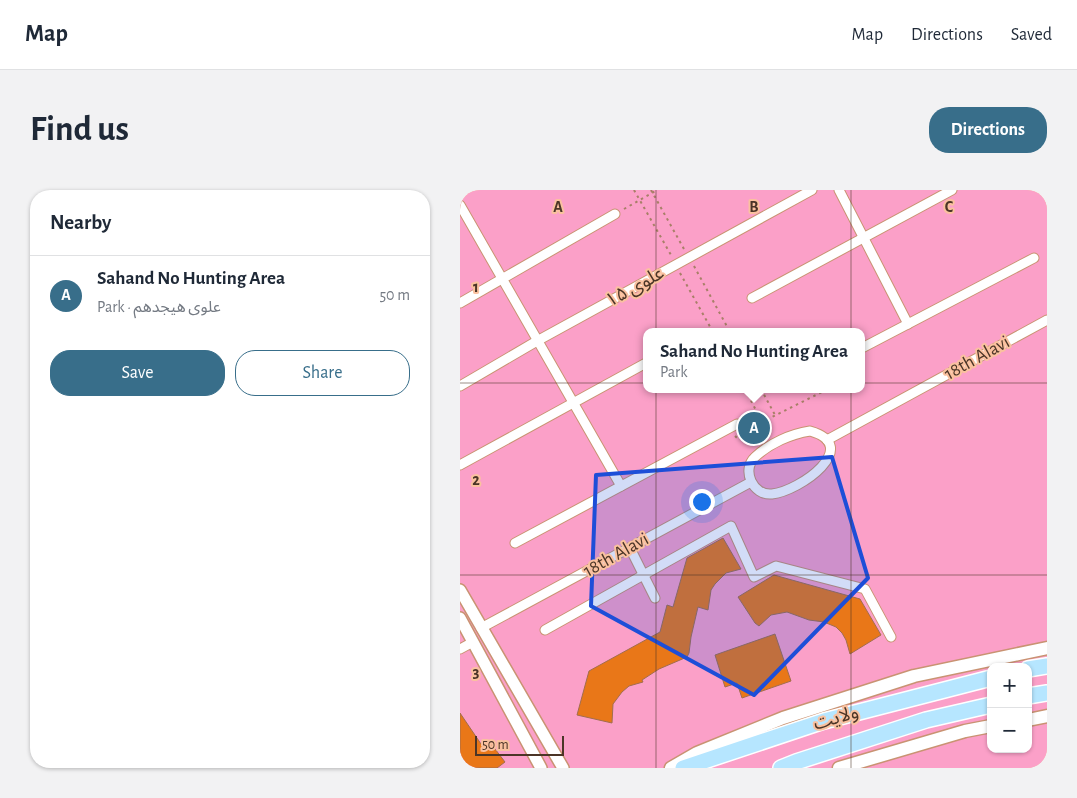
<!DOCTYPE html>
<html lang="en">
<head>
<meta charset="utf-8">
<style>
  :root { --surface:#fff; --page:#f2f2f3; --text:#1f2937; --muted:#747a83; --line:#e0e1e3; --accent:#386e8a }
  body { margin:0; font-family:"Alegreya Sans","Noto Sans Arabic",sans-serif; background:var(--page); color:var(--text) }
  .controls { position:absolute; right:15px; bottom:15px; display:grid; overflow:hidden; border-radius:10px; box-shadow:0 1px 4px #0004 }
  .controls button { width:45px; height:45px; display:grid; place-items:center; padding:0; border:0; border-bottom:1px solid var(--line); background:var(--surface); color:var(--text); font:25px sans-serif }
  .scale { position:absolute; left:15px; bottom:12px; width:89px; box-sizing:border-box; padding-left:5px; border:2px solid #4b3527; border-top:0; font-size:14px; line-height:18px; white-space:nowrap; color:#4b3527; -webkit-text-stroke:4px #fac19f; paint-order:stroke }
  .you { position:absolute; left:241px; top:311px; width:18px; height:18px; margin:-12px; border:4px solid #fff; border-radius:50%; background:#1a73e8; box-shadow:0 0 0 8px #1a73e833 }
  .badge { display:grid; place-items:center; width:32px; height:32px; border-radius:50%; background:var(--accent); color:#fff; font-size:16px; font-weight:700 }
  .pin { position:absolute; translate:-50% -50%; border:2px solid #fff; box-shadow:0 1px 5px #0006 }
  .popup { position:absolute; left:183px; top:138px; width:222px; height:65px; box-sizing:border-box; display:grid; place-content:center; border-radius:10px; background:var(--surface); filter:drop-shadow(0 1px 4px #0005); font-size:16px; white-space:nowrap; color:var(--muted) }
  .popup b { font-size:19px; color:var(--text) }
  .popup::after { content:''; position:absolute; left:50%; top:100%; margin-left:-10px; border:10px solid transparent; border-top-color:var(--surface) }
  .list { margin:0; padding:0; list-style:none }
  h2 { display:flex; justify-content:space-between; align-items:center; height:65px; margin:0; padding:0 20px; font-size:21px }
  h2 small { font-size:16px; font-weight:400; color:var(--muted) }
  .list li { display:grid; grid-template-columns:32px 1fr auto; gap:15px; align-items:center; box-sizing:border-box; height:80px; padding:0 20px; border-top:1px solid var(--line) }
  .list b { display:block; font-size:19px; white-space:nowrap }
  .list p { margin:0; font-size:16px; white-space:nowrap; color:var(--muted) }
  .list em { font-size:16px; font-style:normal; color:var(--muted) }
  .actions { display:flex; gap:10px; padding:15px 20px }
  .actions a { flex:1; padding:11px 0; border:1px solid var(--accent); border-radius:20px; text-align:center; font-size:18px; color:var(--accent) }
  .actions .main { background:var(--accent); color:#fff }
  .map { position:relative; flex:none; width:587px; height:578px; overflow:hidden; border-radius:20px }
  header { display:flex; align-items:center; gap:30px; box-sizing:border-box; height:70px; padding:0 25px; background:var(--surface); border-bottom:1px solid var(--line) }
  header strong { font-size:24px }
  nav { display:flex; gap:28px; margin-inline-start:auto; font-size:18px }
  .intro { display:flex; align-items:center; justify-content:space-between; box-sizing:border-box; height:120px; padding:0 30px }
  h1 { margin:0; font-size:35px }
  .button { padding:12px 22px; border-radius:20px; background:var(--accent); color:#fff; font-size:18px; font-weight:700 }
  main { display:flex; gap:30px; padding:0 30px }
  aside { flex:1; background:var(--surface); border-radius:20px; box-shadow:0 1px 4px #0004 }
  .map>svg:first-child { display:block }
</style>
</head>
<body>
<header>
<strong>Map</strong>
<nav><a>Map</a><a>Directions</a><a>Saved</a></nav>
</header>
<div class="intro"><h1>Find us</h1><a class="button">Directions</a></div>
<main>
<aside>
<h2>Nearby<small></small></h2>
<ul class="list">
<li><span class="badge">A</span><div><b>Sahand No Hunting Area</b><p>Park · علوی هیجدهم</p></div><em>50 m</em></li>
</ul>
<div class="actions"><a class="main">Save</a><a>Share</a></div>
</aside>
<div class="map">
<svg width="587" height="578" viewBox="0 0 587 578">
  <rect width="100%" height="100%" fill="#fac19f"/>
  <path fill="#fba0c8" fill-rule="evenodd" d="M0 0H587V578H0ZM186 142H402V199H186ZM531 477H568V559H531Z"/>
  <g fill="#e97718" stroke="#a16e4e">
    <polygon points="263,348 281,379 266,383 255,394 251,400 248,420 238,417 231,447 229,463 227,467 199,479 182,490 183,492 169,496 162,502 153,514 152,533 117,525 129,481 200,442 207,415 213,417 227,368"/>
    <polygon points="314,385 400,409 421,445 390,464 386,450 382,443 376,437 364,432 349,430 327,422 311,425 299,436 295,433 278,407"/>
    <polygon points="315,444 331,491 282,508 277,493 265,497 255,465"/>
    <polygon points="0,523 21,554 32,555 45,572 37,578 0,578"/>
  </g>
  <g fill="none" stroke-linecap="round" stroke-linejoin="round">
    <defs>
      <g id="minor">
        <polyline points="379,0 448,134"/>
        <polyline points="0,15 161,296"/>
        <polyline points="292,108 492,0"/>
        <polyline points="0,113 155,24"/>
        <polyline points="402,158 574,68"/>
        <polyline points="0,196 77,151 352,0"/>
        <path d="M350 241C403 256 340 301 312 304 293 306 281 280 295 267 310 253 331 244 350 241Z"/>
        <polyline points="367,250 587,130"/>
        <polyline points="0,275 186,173"/>
        <polyline points="55,353 277,234"/>
        <polyline points="170,358 195,408"/>
        <polyline points="21,438 291,292"/>
        <polyline points="85,440 271,336 294,387 316,376 405,399 431,447"/>
        <polyline points="0,459 13,452"/>
      </g>
      <g id="tertiary">
        <polyline points="0,400 103,578"/>
        <polyline points="0,428 81,578"/>
      </g>
      <g id="secondary">
        <polyline points="568,530 587,526"/>
        <polyline points="211,578 237,563 323,528 454,486 587,458"/>
        <polyline points="379,578 505,541 531,536"/>
      </g>
      <g id="primary">
        <polyline points="568,479 587,476"/>
        <polyline points="568,506 587,503"/>
        <polyline points="223,578 364,531 531,488"/>
        <polyline points="321,578 336,572 466,530 531,515"/>
      </g>
    </defs>
    <use href="#minor" stroke="#c99372" stroke-width="11"/>
    <use href="#tertiary" stroke="#c99372" stroke-width="14"/>
    <use href="#secondary" stroke="#c99372" stroke-width="15"/>
    <use href="#primary" stroke="#fff" stroke-width="18"/>
    <g stroke="#a87f67" stroke-width="2" stroke-dasharray="2.5 4" stroke-linecap="butt">
      <polyline points="174,0 211,65"/>
      <polyline points="191,0 224,59"/>
      <polyline points="164,19 197,0"/>
      <polyline points="234,76 270,142"/>
      <polyline points="220,83 253,142"/>
      <polyline points="285,199 302,232"/>
      <polyline points="301,199 315,225"/>
      <polyline points="275,246 278,249 302,232 362,202 360,199"/>
    </g>
    <use href="#minor" stroke="#fff" stroke-width="9"/>
    <use href="#tertiary" stroke="#fff" stroke-width="11"/>
    <use href="#secondary" stroke="#fff" stroke-width="12"/>
    <use href="#primary" stroke="#b6e6ff" stroke-width="15"/>
  </g>
  <path fill="#1d4ed8" fill-opacity="0.2" stroke="#1d4ed8" stroke-width="4" stroke-linejoin="round" d="M372 267 408 388 294 505 131 416 136 285Z"/>
  <path fill="none" stroke="#4b3527" stroke-width="1" stroke-opacity="0.55" d="M196 0V578M391 0V578M0 193H587M0 385H587"/>
  <g text-anchor="middle" dominant-baseline="central" stroke-width="4" stroke-linejoin="round" paint-order="stroke">
    <g font-size="19" fill="#4b3527" stroke="#fac19f">
      <text transform="translate(175 97) rotate(-29)">علوی ۱۵</text>
      <text transform="translate(517 168) rotate(-29)">18th Alavi</text>
      <text transform="translate(156 365) rotate(-29)">18th Alavi</text>
      <text transform="translate(376 528) rotate(-16)">ولایت</text>
    </g>
  </g>
  <g font-size="16" text-anchor="middle" font-weight="bold" fill="#4b3527" stroke="#fac19f" stroke-width="4" stroke-linejoin="round" paint-order="stroke">
    <text x="98" y="22">A</text>
    <text x="294" y="22">B</text>
    <text x="489" y="22">C</text>
    <text x="16" y="102">1</text>
    <text x="16" y="295">2</text>
    <text x="16" y="487">3</text>
  </g>
</svg>
<div class="controls">
<button>+</button>
<button>−</button>
</div>
<div class="scale">50 m</div>
<div class="you"></div>
<div class="pin badge" style="left:294px;top:238px">A</div>
<div class="popup"><b>Sahand No Hunting Area</b>Park</div>
</div>
</main>
</body>
</html>
